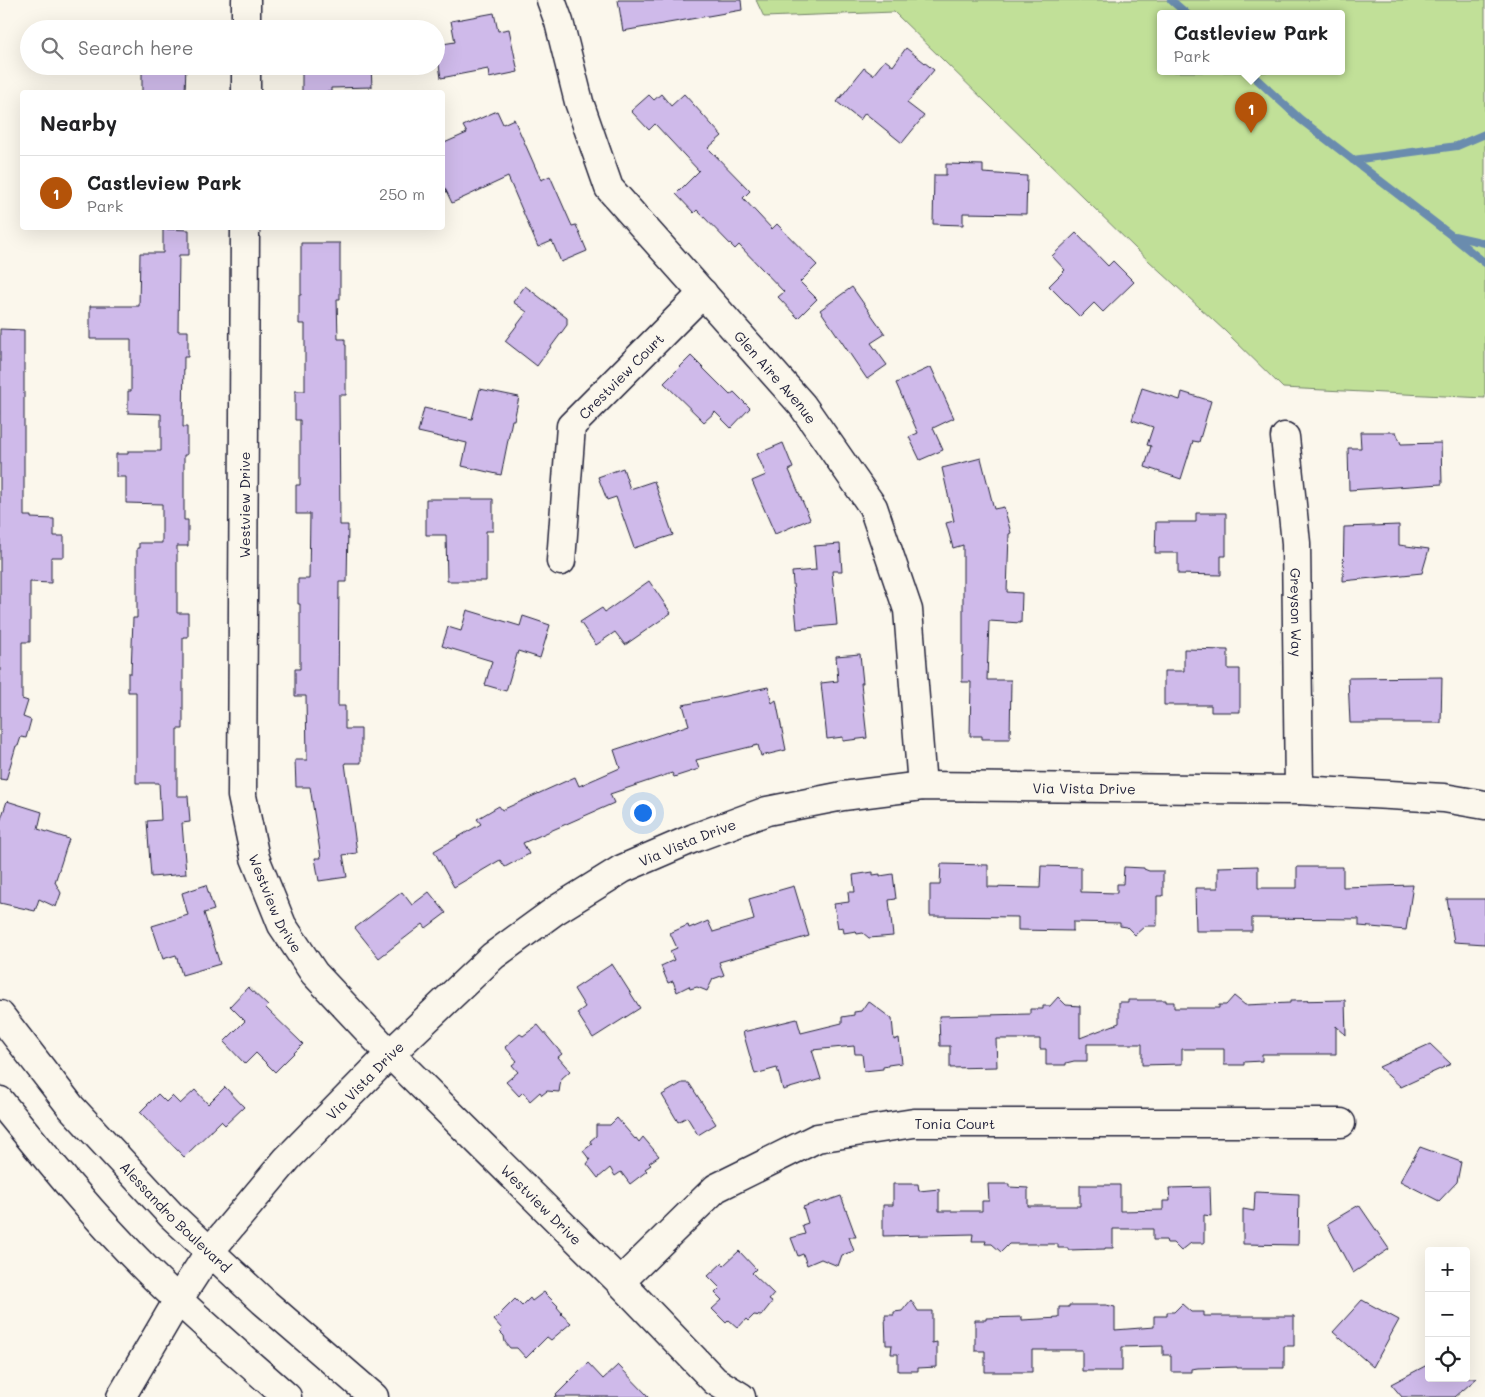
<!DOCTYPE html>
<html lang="en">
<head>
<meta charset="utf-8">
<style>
  :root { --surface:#fff; --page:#f6f6f6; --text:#202124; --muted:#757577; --line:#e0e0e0; --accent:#b45309 }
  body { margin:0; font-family:Mali,sans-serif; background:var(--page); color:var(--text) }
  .controls { position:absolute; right:15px; bottom:15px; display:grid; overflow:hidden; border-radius:5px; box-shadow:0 5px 20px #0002 }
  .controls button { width:45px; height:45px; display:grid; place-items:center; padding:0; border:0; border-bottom:1px solid var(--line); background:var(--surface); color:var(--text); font:25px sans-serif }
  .you { position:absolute; left:642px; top:812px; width:18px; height:18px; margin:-12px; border:4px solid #fff; border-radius:50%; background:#1a73e8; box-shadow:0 0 0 8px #1a73e833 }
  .badge { display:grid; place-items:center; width:32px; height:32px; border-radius:50%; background:var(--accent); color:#fff; font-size:16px; font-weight:700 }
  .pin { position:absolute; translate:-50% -41px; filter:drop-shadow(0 1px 2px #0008) }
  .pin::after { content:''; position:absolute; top:26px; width:18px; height:15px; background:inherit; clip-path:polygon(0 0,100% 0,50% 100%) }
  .popup { position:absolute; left:1157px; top:10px; width:188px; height:65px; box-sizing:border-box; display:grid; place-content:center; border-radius:5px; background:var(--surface); filter:drop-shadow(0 1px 4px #0005); font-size:16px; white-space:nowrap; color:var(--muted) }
  .popup b { font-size:19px; color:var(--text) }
  .popup::after { content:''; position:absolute; left:50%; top:100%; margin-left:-10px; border:10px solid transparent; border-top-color:var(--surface) }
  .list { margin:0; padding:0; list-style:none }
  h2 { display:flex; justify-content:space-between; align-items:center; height:65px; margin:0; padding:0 20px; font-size:21px }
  h2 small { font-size:16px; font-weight:400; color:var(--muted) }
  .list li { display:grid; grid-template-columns:32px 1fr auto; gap:15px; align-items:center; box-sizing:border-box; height:75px; padding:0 20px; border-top:1px solid var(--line) }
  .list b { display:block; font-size:19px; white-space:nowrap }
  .list p { margin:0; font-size:16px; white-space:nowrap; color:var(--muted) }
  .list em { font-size:16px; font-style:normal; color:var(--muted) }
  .icon { flex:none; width:28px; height:28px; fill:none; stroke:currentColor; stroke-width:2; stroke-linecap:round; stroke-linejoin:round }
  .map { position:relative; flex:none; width:1485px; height:1397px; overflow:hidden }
  .search { position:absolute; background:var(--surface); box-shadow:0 5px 20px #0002; left:20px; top:20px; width:425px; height:55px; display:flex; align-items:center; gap:12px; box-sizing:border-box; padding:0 18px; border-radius:28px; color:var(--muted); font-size:19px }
  .panel { position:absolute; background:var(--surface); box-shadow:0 5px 20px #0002; left:20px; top:90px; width:425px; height:140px; border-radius:5px }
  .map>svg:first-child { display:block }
</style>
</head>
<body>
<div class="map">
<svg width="1485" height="1397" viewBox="0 0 1485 1397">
  <rect width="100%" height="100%" fill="#fbf7ec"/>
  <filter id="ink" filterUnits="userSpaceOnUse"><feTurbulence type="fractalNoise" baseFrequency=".02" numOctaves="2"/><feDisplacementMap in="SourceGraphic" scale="10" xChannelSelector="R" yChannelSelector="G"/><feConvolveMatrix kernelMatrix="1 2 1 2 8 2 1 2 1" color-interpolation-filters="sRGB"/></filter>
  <g filter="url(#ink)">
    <path fill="#c1e098" stroke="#72816a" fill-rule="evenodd" d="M756 0H1485V398L1283 388 1225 331 1136 249 894 12 764 17ZM1161 14H1341V72H1161Z"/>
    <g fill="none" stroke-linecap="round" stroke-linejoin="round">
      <g stroke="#6b8cae" stroke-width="8">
        <polyline points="1171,0 1187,14"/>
        <polyline points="1249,72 1300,119 1452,236 1485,263"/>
        <polyline points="1353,160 1457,146 1485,134"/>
        <polyline points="1454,236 1485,243"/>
      </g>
    </g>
    <g fill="#cfbaea" stroke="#22223b">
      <polygon points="618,0 741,0 742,10 623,31"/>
      <polygon points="494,13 498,31 509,29 518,72 489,78 488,69 441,78 436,45 455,42 451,21"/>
      <polygon points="906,48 934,70 907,103 924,116 902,143 865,113 860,120 837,102 864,68 873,75 885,60 893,66"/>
      <polygon points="142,66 186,66 185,92 142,92"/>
      <polygon points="302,66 371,66 372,87 331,88 331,92 302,92"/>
      <polygon points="661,94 671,106 684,94 722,136 708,148 750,191 743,198 772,229 777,224 817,265 800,282 817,299 798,318 778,297 784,292 739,245 735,249 697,210 694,213 676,194 699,171 655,124 649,130 631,111 649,95 654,100"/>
      <polygon points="497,111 503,124 514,119 541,180 550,176 572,226 576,225 587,251 561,262 552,241 538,247 508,177 452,203 442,182 442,144 467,133 463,126"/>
      <polygon points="946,164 983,165 983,173 1027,176 1026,214 963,213 963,225 933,224 934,175 946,175"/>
      <polygon points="163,229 189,230 189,255 179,255 178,331 188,331 188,357 184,357 183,427 187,427 187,455 184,455 184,520 188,520 188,546 177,546 177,613 188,613 188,637 183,637 183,729 177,729 177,796 188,796 190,822 182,823 186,874 151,877 147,821 161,820 159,783 136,783 136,692 128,692 128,673 131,673 133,618 137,618 137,548 139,548 139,543 162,543 162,504 126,503 126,477 116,477 116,454 128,454 128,451 161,451 161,414 128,413 128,391 131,391 131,339 90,339 90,306 139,306 140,253 163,253"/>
      <polygon points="1076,233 1108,266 1113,261 1134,282 1103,312 1094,303 1080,317 1049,286 1065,270 1052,256"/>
      <polygon points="301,243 340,243 340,299 337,299 338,339 345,339 345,345 346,345 346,395 339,395 340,525 348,525 347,582 339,582 338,706 345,706 345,729 361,729 361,763 345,763 357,853 343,855 347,877 319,881 315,858 321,858 310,787 296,787 295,760 307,760 306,696 295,696 295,669 300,669 300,604 298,604 298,579 309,579 310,514 296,514 296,485 300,485 300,420 295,420 295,391 305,391 305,324 299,324 299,295 301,295"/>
      <polygon points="525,286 567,318 567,325 537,366 505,341 527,312 513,302"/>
      <polygon points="852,287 885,334 871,343 887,365 867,379 820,310"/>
      <polygon points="0,329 24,330 24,516 31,516 31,518 54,519 54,536 64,536 64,557 51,557 51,583 30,582 30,642 22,642 22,699 28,701 23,717 31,720 26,738 21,737 18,746 16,746 6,780 0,779"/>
      <polygon points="691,356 730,395 734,392 750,408 731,428 715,412 704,422 664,383"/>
      <polygon points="931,367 954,418 933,428 943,450 920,460 909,437 918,433 896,383"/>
      <polygon points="1142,388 1180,400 1182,392 1211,401 1199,442 1193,441 1181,479 1145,467 1151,446 1147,445 1153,427 1132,420"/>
      <polygon points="480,389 519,397 514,420 512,420 501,475 462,466 467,443 418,432 424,408 472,419"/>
      <polygon points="1360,432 1396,432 1401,444 1441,443 1442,484 1349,490 1348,448 1361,448"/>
      <polygon points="783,443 793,468 789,470 810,519 775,534 752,481 766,475 757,454"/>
      <polygon points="981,458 994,509 1004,507 1011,533 1009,534 1007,592 1022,593 1021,623 989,621 987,680 1011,680 1010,739 982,739 982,736 970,736 971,682 962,682 962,656 963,656 963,545 953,548 946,523 954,521 942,468"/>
      <polygon points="623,468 630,489 654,481 673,535 634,548 616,497 607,500 598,477"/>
      <polygon points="426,499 493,499 493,531 486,531 486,581 447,581 446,535 426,535"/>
      <polygon points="1196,513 1226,513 1226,556 1221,556 1221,575 1178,574 1178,553 1155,553 1156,522 1196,522"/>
      <polygon points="1399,525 1399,545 1429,549 1422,573 1343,581 1344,527"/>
      <polygon points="840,544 842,571 832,571 837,625 797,629 792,572 816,570 814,546"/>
      <polygon points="649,581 671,613 625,645 615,632 596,645 580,622 602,608 605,612"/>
      <polygon points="467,610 520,626 523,616 550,625 540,658 518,651 506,691 485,685 492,661 442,646 448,627 461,631"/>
      <polygon points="1184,649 1228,650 1228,669 1240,669 1240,712 1211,712 1211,705 1164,705 1164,671 1184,671"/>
      <polygon points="860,654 863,683 861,683 867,738 843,741 843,737 827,739 821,683 838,681 836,656"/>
      <polygon points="1442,677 1441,723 1350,723 1348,678"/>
      <polygon points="768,687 772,703 776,700 786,750 761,756 758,745 696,760 699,769 674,777 672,773 610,794 614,803 523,843 529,854 505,867 500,860 454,887 434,851 481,824 477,819 499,806 502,810 575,777 579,786 620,768 614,750 689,725 683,705"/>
      <polygon points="7,801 42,812 38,829 69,839 55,882 61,893 56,907 39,899 35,911 0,903 0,822"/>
      <polygon points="941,864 988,865 988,887 1040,888 1041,866 1081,867 1081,892 1117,893 1117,884 1123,884 1124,867 1144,868 1144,869 1149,871 1163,871 1163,896 1157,896 1157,926 1145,926 1135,935 1127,927 1120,926 1120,923 1073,922 1073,931 1018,930 1018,917 930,916 930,885 940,885"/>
      <polygon points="1258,866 1258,888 1297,888 1297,867 1343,867 1343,887 1413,885 1406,930 1359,926 1359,919 1252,918 1252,931 1196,931 1195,888 1218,888 1218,867"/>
      <polygon points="873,872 873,875 880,874 880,876 893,874 896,899 889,900 893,936 869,938 863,933 857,934 856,931 844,933 843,927 838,928 834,904 849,902 848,892 855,892 853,875"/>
      <polygon points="206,885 214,910 204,913 220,964 182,975 176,955 163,959 152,926 188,915 182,893"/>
      <polygon points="794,886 809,936 719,962 724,975 713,979 707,991 697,987 690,989 689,986 677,992 673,981 668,983 661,966 674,960 670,951 677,948 670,933 688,925 689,928 694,926 694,927 708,921 713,932 754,920 749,899"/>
      <polygon points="402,892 412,905 429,892 446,913 426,928 423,924 379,958 355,928"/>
      <polygon points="1447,899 1485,899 1485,944 1454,942"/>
      <polygon points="612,964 640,1008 593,1038 577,1013 585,1007 574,989"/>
      <polygon points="248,987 268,1006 266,1008 303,1044 275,1072 256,1053 245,1064 224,1042 245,1021 230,1006"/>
      <polygon points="1234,996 1245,1005 1290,1003 1290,1001 1345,1000 1346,1035 1336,1026 1336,1054 1262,1054 1262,1061 1244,1062 1244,1065 1224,1065 1224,1049 1182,1049 1182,1064 1142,1065 1142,1044 1087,1044 1087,1061 1074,1061 1066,1063 1066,1065 1046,1065 1046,1049 1040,1049 1040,1039 996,1039 997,1067 950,1068 950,1046 940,1046 939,1016 1030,1014 1030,1009 1043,1009 1043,1006 1050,1006 1058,997 1066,1005 1080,1006 1080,1038 1119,1023 1119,1002 1128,1002 1128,1000 1166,1000 1166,1002 1174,1002 1174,1008 1219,1008 1219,1005 1226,1005"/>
      <polygon points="868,1001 892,1019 894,1040 899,1038 902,1063 888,1065 888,1066 883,1067 883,1069 864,1071 862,1054 855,1054 854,1046 812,1050 821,1079 783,1090 777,1068 755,1074 743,1032 797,1019 801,1033 842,1023 842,1017 854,1015 854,1012 861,1011"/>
      <polygon points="538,1025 562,1054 558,1057 570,1071 561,1079 559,1092 547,1091 542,1095 540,1092 530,1101 523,1092 519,1096 506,1082 518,1072 512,1065 517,1061 505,1047 520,1034 523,1036"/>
      <polygon points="1430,1044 1451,1064 1401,1087 1379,1067"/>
      <polygon points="682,1083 689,1083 716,1124 698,1135 687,1117 678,1122 662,1095"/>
      <polygon points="225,1087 244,1107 225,1125 221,1121 184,1157 140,1112 158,1094 166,1102 172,1096 180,1104 195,1090 208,1104"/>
      <polygon points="617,1118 635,1139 636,1138 639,1142 643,1137 659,1156 649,1163 651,1165 645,1169 647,1171 630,1184 621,1172 615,1176 610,1168 598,1178 587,1164 590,1160 583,1151 592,1144 590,1141 596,1136 596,1125 610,1125"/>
      <polygon points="1420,1147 1461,1162 1457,1182 1439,1201 1400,1181"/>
      <polygon points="893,1184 918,1184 919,1191 939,1189 939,1211 982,1211 982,1201 989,1201 988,1184 1009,1184 1009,1187 1028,1188 1028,1206 1080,1206 1080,1185 1120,1185 1120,1211 1163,1210 1163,1201 1170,1201 1169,1188 1210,1187 1211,1216 1204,1215 1204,1243 1191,1243 1181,1251 1173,1243 1167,1243 1166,1240 1153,1240 1153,1229 1113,1229 1113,1248 1105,1248 1105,1249 1068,1250 1068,1248 1058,1248 1058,1244 1009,1244 1001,1252 992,1244 985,1244 986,1241 972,1241 973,1234 883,1236 883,1205 893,1205"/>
      <polygon points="1255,1192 1299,1194 1298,1245 1243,1244 1243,1209 1254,1211"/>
      <polygon points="841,1196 856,1237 849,1237 854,1251 842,1255 838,1266 821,1259 807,1265 803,1254 798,1256 791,1238 805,1234 802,1225 808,1223 803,1207 820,1201 821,1203"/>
      <polygon points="1359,1205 1389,1249 1353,1273 1327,1224"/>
      <polygon points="739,1251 756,1269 752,1273 774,1294 769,1300 772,1302 761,1316 754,1315 748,1321 746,1319 738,1328 729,1320 726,1323 712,1309 722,1300 715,1293 720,1288 708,1276 722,1263 724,1265"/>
      <polygon points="544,1292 558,1306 557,1307 562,1313 561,1314 571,1323 551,1340 547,1337 526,1358 517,1348 510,1348 505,1342 504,1336 500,1332 502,1329 494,1320 515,1299 522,1306 530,1298 532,1301"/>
      <polygon points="911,1300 918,1311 932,1311 932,1343 937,1342 937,1367 918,1368 918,1371 898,1371 898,1354 891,1354 892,1345 886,1345 885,1315 894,1315 894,1312 902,1311"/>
      <polygon points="1362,1300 1399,1320 1373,1367 1333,1332"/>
      <polygon points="1182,1304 1191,1312 1204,1312 1204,1316 1294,1316 1294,1346 1284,1346 1284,1368 1237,1368 1237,1367 1198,1368 1191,1369 1191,1372 1171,1372 1171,1355 1163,1355 1163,1346 1122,1347 1122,1371 1082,1371 1082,1350 1032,1350 1032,1372 985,1372 985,1351 975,1351 975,1320 986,1320 986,1318 1022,1317 1022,1320 1059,1318 1059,1307 1069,1307 1069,1305 1106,1305 1115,1307 1115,1330 1154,1327 1154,1316 1167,1316 1167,1312 1174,1312"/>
      <polygon points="588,1363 603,1379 618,1365 649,1397 554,1397"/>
      <polygon points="1429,1364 1429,1378 1477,1378 1455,1397 1402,1397 1391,1384"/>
    </g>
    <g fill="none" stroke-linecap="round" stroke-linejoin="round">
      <defs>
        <g id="minor">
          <path id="s1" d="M551 0 559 22 579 102 609 188 802 405 873 507 908 610 922 786"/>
          <polyline points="246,29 246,0"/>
          <polyline points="246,92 246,66"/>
          <path id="s2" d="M245 228 242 796 255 858 282 925 314 973 390 1054 620 1282 715 1381 741 1397"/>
          <path id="s3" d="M1285 437 1296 543 1299 790"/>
          <path id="s4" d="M561 561 571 426 703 293"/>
          <path id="s5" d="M620 1282 716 1188 817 1138 914 1123H1341"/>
          <polyline points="121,1397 178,1300"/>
        </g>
        <g id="tertiary">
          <path id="s6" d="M178 1300 210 1251 287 1159 390 1054 493 956 556 910 622 869 694 838 767 811 843 796 922 786 1299 790 1444 798 1485 805"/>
        </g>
        <g id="primary">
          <path id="s7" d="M0 1015 71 1107 171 1215 263 1301 374 1397"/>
          <path d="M0 1101C47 1159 94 1217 147 1270 191 1314 240 1355 287 1397"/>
        </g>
      </defs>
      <use href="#minor" stroke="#22223b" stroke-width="31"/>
      <use href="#tertiary" stroke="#22223b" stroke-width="31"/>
      <use href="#primary" stroke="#22223b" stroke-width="31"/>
      <use href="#minor" stroke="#fbf7ec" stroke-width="28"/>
      <use href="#tertiary" stroke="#fbf7ec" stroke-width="28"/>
      <use href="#primary" stroke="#fbf7ec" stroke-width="28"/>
    </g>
  </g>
  <g text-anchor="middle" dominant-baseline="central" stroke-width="4" stroke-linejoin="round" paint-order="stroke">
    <g font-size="14" fill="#22223b" stroke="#fbf7ec">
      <text stroke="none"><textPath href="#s4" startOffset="206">Crestview Court</textPath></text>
      <text stroke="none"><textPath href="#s1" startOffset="449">Glen Aire Avenue</textPath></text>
      <text transform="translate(244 505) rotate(-90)">Westview Drive</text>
      <text stroke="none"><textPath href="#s3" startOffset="176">Greyson Way</textPath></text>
      <text stroke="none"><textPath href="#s6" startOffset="1099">Via Vista Drive</textPath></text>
      <text stroke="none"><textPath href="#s6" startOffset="694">Via Vista Drive</textPath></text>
      <text stroke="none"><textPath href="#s2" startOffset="681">Westview Drive</textPath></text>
      <text stroke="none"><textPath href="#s6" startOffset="289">Via Vista Drive</textPath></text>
      <text stroke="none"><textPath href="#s5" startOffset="386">Tonia Court</textPath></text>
      <text stroke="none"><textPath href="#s2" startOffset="1086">Westview Drive</textPath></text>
      <text stroke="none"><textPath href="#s7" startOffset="268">Alessandro Boulevard</textPath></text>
    </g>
  </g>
</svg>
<div class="controls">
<button>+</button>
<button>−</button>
<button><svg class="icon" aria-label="locate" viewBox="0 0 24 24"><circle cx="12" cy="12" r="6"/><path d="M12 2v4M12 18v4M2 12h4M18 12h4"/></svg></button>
</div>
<div class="you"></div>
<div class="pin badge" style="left:1251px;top:133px">1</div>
<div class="popup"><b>Castleview Park</b>Park</div>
<div class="search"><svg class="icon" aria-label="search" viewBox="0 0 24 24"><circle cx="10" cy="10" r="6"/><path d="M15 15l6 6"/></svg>Search here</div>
<section class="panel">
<h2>Nearby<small></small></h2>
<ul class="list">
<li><span class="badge">1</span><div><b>Castleview Park</b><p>Park</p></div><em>250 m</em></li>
</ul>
</section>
</div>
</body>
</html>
